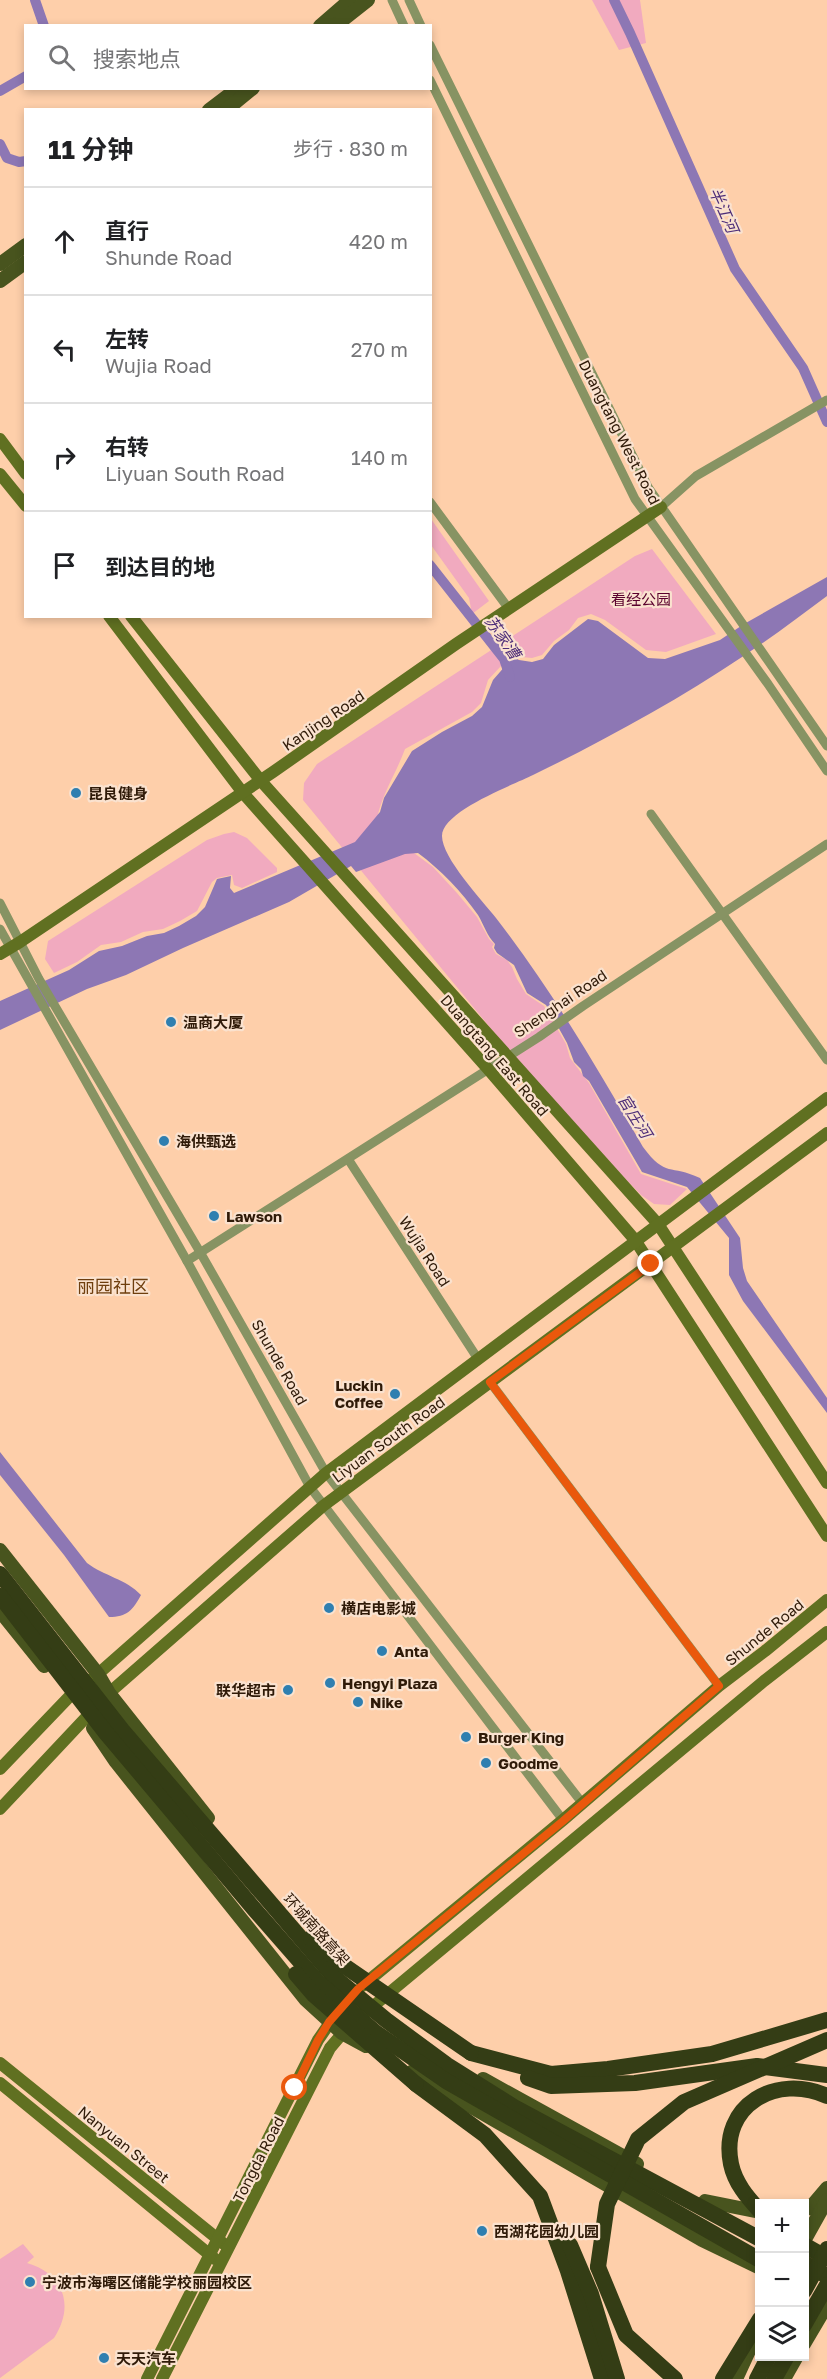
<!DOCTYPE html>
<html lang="zh">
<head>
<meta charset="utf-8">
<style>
  :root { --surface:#fff; --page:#f2f2f2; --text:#202124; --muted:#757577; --line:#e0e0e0 }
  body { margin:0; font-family:"Golos Text","Noto Sans SC",sans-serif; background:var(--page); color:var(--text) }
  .controls { position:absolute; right:18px; bottom:18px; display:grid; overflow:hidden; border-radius:0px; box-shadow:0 3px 9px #0003 }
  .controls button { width:54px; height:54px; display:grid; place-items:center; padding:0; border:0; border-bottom:2px solid var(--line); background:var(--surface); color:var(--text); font:30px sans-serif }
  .stop { position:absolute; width:18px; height:18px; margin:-14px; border:4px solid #ea580c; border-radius:50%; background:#fff }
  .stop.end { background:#ea580c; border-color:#fff; box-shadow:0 2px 6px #0008 }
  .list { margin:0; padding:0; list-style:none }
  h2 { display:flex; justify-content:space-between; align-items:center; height:78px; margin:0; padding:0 24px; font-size:26px }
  h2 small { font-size:20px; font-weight:400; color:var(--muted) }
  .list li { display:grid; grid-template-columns:39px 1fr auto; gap:18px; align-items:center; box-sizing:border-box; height:108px; padding:0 24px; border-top:2px solid var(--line) }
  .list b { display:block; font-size:22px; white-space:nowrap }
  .list p { margin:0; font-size:20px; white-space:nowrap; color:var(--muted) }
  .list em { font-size:20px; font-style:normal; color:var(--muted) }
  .icon { flex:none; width:33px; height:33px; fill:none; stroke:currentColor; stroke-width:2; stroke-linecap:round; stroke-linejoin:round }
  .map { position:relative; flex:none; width:827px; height:2379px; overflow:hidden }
  .search { position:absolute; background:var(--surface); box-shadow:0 3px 9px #0003; left:24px; top:24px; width:408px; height:66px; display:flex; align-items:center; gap:15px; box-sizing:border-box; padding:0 21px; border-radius:0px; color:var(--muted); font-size:22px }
  .panel { position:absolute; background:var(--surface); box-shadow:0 3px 9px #0003; left:24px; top:108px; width:408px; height:510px; border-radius:0px }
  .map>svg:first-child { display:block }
</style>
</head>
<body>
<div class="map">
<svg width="827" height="2379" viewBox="0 0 827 2379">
  <rect width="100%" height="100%" fill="#fecfaa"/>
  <g fill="#f1aabf">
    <polygon points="592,0 640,0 646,43 619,50"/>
    <polygon points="431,519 489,601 472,614 469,598 431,545"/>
    <path d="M652 549 716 634 666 652 646 650 605 620 591 614 578 618 569 630 554 641 542 655 532 658 522 657 513 653 488 680 481 703 472 712 405 749C397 771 384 791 378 814L414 853 433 867 457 893 477 917 489 939 494 944 492 947 496 954 507 960 512 967 517 979 526 994 544 1006 566 1044 570 1058 589 1083 641 1174 687 1189 670 1205 654 1204 641 1195 619 1172 502 1042 303 800 304 783 317 764 635 556Z"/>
    <polygon points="234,832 247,838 277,868 277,872 242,888 234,885 232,875 217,878 212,882 197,911 180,921 163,929 143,932 121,942 101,945 77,962 54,973 45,959 48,941 207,840 224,834"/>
    <path d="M23 2244 34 2257 27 2263C64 2274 75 2306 54 2338L0 2378V2259Z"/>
  </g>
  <g fill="#8d77b4">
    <path d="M827 577V596C799 617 771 638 742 657 678 700 603 741 533 775 513 785 442 811 442 836 442 858 482 900 496 918 552 990 597 1068 643 1147 666 1178 670 1164 700 1178L740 1238 743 1268 747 1281 827 1398V1413L743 1301 729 1275V1238L687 1187 642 1172 589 1081 583 1076 581 1069 574 1062 567 1043 546 1005 527 993 514 965 497 953 494 948 495 944C487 936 484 925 478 915 462 892 441 870 418 853L405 854 356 872 351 866 289 902 183 948 126 975 87 989 0 1030V1001L69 970 99 951 122 946 147 936 164 933 179 926 196 916 205 907 217 879 231 876 230 888 234 893 355 842 380 812 384 798 412 751 442 732 472 716 482 707 493 680 513 657 519 660 532 662 543 659 554 645 588 619 598 621 648 658 665 659 720 640 744 624Z"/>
    <path d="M0 1452 87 1563C104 1576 126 1579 141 1595 133 1610 127 1617 109 1617L64 1555 0 1475Z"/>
  </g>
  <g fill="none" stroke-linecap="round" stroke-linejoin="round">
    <g stroke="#8d77b4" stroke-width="10">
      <polyline points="35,0 44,26"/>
      <polyline points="614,0 630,33 735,269 803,368 827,422"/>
      <polyline points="0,91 26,76"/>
      <polyline points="0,144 7,158 19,162 26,161"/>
      <polyline points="430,565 504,659 510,677"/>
    </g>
    <g stroke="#879363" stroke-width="9">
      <polyline points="392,0 404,26"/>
      <polyline points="409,0 421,26"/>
      <polyline points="430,45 648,487 827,746"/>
      <polyline points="430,80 635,499 768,684 827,771"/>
      <polyline points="430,502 509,609"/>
      <polyline points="661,507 696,476 827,400"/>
      <polyline points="651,814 827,1060"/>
      <polyline points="0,903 39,979 200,1252 326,1473 583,1804"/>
      <polyline points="0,929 187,1261 310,1487 563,1820"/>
      <polyline points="348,1159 478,1359"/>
      <polyline points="187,1261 539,1037 583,1006 827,844"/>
      <polyline points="490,1382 719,1686"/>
    </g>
    <g stroke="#607021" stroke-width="12">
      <polyline points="0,439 26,474"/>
      <polyline points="0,474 26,506"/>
      <polyline points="109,616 243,793 488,1069 635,1240 827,1536"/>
      <polyline points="131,616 261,781 658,1224 827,1483"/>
      <polyline points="0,954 20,942 273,772 456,644 661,507"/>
      <polyline points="0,1769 69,1697 98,1674 326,1473 827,1098"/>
      <polyline points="0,1809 109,1693 323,1506 827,1133"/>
      <polyline points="362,1986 563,1820 719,1686 765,1651 827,1600"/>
      <polyline points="365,2013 764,1681 827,1632"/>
      <polyline points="0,2063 224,2244"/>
      <polyline points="0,2083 215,2259"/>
      <polyline points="147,2379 318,2040 336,2014"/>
      <polyline points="162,2379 330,2048 347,2028"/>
    </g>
    <g stroke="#48541e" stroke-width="14">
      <polyline points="320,26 350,0"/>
      <polyline points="335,26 368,0"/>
      <polyline points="209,110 238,88"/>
      <polyline points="226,110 253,88"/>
      <polyline points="0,264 26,245"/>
      <polyline points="0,281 26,262"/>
      <polyline points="0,1550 98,1674 109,1693 208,1818"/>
      <polyline points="0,1611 44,1666"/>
      <polyline points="93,1728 116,1762 305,1999 342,2033 366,2046"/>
      <polyline points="411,2072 702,2240 758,2267"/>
      <polyline points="483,2079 637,2164"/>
      <polyline points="705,2201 760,2212"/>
      <polyline points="804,2209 810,2208 827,2188"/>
      <polyline points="804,2241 827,2200"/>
      <polyline points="804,2344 827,2305"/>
      <polyline points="736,2379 753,2342"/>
      <polyline points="784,2379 797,2356"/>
    </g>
    <g stroke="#343d15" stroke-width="16">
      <polyline points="471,2053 551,2074 608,2069 712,2054 827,2020"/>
      <polyline points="528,2078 551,2086 635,2083 757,2066 827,2075"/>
      <polyline points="416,2084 485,2135 540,2196 568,2271 602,2379"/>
      <path d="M760 2211C747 2197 735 2183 731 2164 719 2105 777 2073 827 2096"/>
      <polyline points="570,2245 591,2294 617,2379"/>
      <polyline points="804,2245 827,2258"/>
      <polyline points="804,2263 827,2276"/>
      <polyline points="598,2267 626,2335 675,2379"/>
      <polyline points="723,2379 760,2319"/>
      <polyline points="757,2379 769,2356"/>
      <polyline points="774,2379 787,2356"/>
    </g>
    <g stroke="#343d15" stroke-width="16">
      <polyline points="0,1574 122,1730 334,1977 386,2020 447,2065 514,2107 760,2239"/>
      <polyline points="0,1596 106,1733 255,1910 318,1982 375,2032 446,2081 760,2260"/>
      <polyline points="311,1938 343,1965 471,2053"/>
      <polyline points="296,1974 314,1995 416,2084"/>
      <polyline points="598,2267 607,2204 638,2139 684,2102 827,2040"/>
      <polyline points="804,2291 827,2249"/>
      <polyline points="804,2325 827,2285"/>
    </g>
  </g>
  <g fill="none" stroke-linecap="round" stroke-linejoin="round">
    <polyline stroke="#ea580c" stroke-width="8" points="295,2088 318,2040 329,2022 358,1989 563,1821 719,1686 490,1382 651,1264"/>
  </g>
  <g fill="#2f7fb0" stroke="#fae2cf" stroke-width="2">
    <circle cx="76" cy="793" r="6"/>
    <circle cx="171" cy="1022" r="6"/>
    <circle cx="164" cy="1141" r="6"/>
    <circle cx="214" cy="1216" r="6"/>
    <circle cx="395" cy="1394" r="6"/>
    <circle cx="329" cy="1608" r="6"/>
    <circle cx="382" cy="1651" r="6"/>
    <circle cx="330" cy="1683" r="6"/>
    <circle cx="288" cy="1690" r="6"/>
    <circle cx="358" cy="1702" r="6"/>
    <circle cx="466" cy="1737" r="6"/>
    <circle cx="486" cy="1763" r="6"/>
    <circle cx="482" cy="2231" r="6"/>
    <circle cx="30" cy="2282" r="6"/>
    <circle cx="104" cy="2358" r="6"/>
  </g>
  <g text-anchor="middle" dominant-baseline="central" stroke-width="4.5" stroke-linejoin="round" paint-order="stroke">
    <g font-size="15" fill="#2f1a08" stroke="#fae2cf">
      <text transform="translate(620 432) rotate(63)">Duangtang West Road</text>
      <text transform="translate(323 720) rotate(-34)">Kanjing Road</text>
      <text transform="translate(560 1003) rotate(-34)">Shenghai Road</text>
      <text transform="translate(495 1055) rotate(49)">Duangtang East Road</text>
      <text transform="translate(425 1251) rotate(57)">Wujia Road</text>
      <text transform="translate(280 1362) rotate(60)">Shunde Road</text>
      <text transform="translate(388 1439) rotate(-36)">Liyuan South Road</text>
      <text transform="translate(764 1632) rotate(-39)">Shunde Road</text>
      <text transform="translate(317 1929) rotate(48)">环城南路高架</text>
      <text transform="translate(124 2144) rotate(39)">Nanyuan Street</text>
      <text transform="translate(258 2159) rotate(-63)">Tongda Road</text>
    </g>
    <g font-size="15" fill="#5a002c" stroke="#fae2cf">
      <text x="641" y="599">看经公园</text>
    </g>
    <g font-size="15" font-weight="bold" fill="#2f1a08" stroke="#fae2cf" text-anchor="start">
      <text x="88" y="793">昆良健身</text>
      <text x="183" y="1022">温商大厦</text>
      <text x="176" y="1141">海供甄选</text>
      <text x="226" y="1216">Lawson</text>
      <text x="383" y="1385" text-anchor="end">Luckin<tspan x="383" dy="17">Coffee</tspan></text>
      <text x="341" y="1608">横店电影城</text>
      <text x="394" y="1651">Anta</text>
      <text x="342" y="1683">Hengyi Plaza</text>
      <text x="276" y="1690" text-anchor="end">联华超市</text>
      <text x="370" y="1702">Nike</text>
      <text x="478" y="1737">Burger King</text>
      <text x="498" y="1763">Goodme</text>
      <text x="494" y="2231">西湖花园幼儿园</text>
      <text x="42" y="2282">宁波市海曙区储能学校丽园校区</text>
      <text x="116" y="2358">天天汽车</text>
    </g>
    <g font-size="16" font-style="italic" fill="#4e2e79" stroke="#fae2cf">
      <text transform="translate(724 210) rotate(66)">半江河</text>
      <text transform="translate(503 637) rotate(55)">苏家漕</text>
      <text transform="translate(635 1116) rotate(58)">官庄河</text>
    </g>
    <g font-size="18" fill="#6f3f0e" stroke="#fae2cf">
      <text x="113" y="1286">丽园社区</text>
    </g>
  </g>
</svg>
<div class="controls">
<button>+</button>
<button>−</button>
<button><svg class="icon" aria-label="layers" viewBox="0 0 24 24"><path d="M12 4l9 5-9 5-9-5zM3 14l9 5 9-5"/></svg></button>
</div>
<div class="stop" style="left:295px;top:2088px"></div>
<div class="stop end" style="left:651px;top:1264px"></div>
<div class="search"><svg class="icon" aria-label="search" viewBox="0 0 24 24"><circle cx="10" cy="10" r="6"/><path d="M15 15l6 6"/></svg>搜索地点</div>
<section class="panel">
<h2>11 分钟<small>步行 · 830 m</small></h2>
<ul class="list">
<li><svg class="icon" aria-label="ahead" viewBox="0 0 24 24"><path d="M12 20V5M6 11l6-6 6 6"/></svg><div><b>直行</b><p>Shunde Road</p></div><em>420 m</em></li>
<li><svg class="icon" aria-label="left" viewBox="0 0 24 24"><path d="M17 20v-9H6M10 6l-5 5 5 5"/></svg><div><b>左转</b><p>Wujia Road</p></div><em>270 m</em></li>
<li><svg class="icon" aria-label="right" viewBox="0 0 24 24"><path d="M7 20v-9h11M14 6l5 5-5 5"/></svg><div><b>右转</b><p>Liyuan South Road</p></div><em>140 m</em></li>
<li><svg class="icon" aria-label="arrive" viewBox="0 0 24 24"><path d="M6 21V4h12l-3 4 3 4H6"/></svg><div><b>到达目的地</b></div></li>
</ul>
</section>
</div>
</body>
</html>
